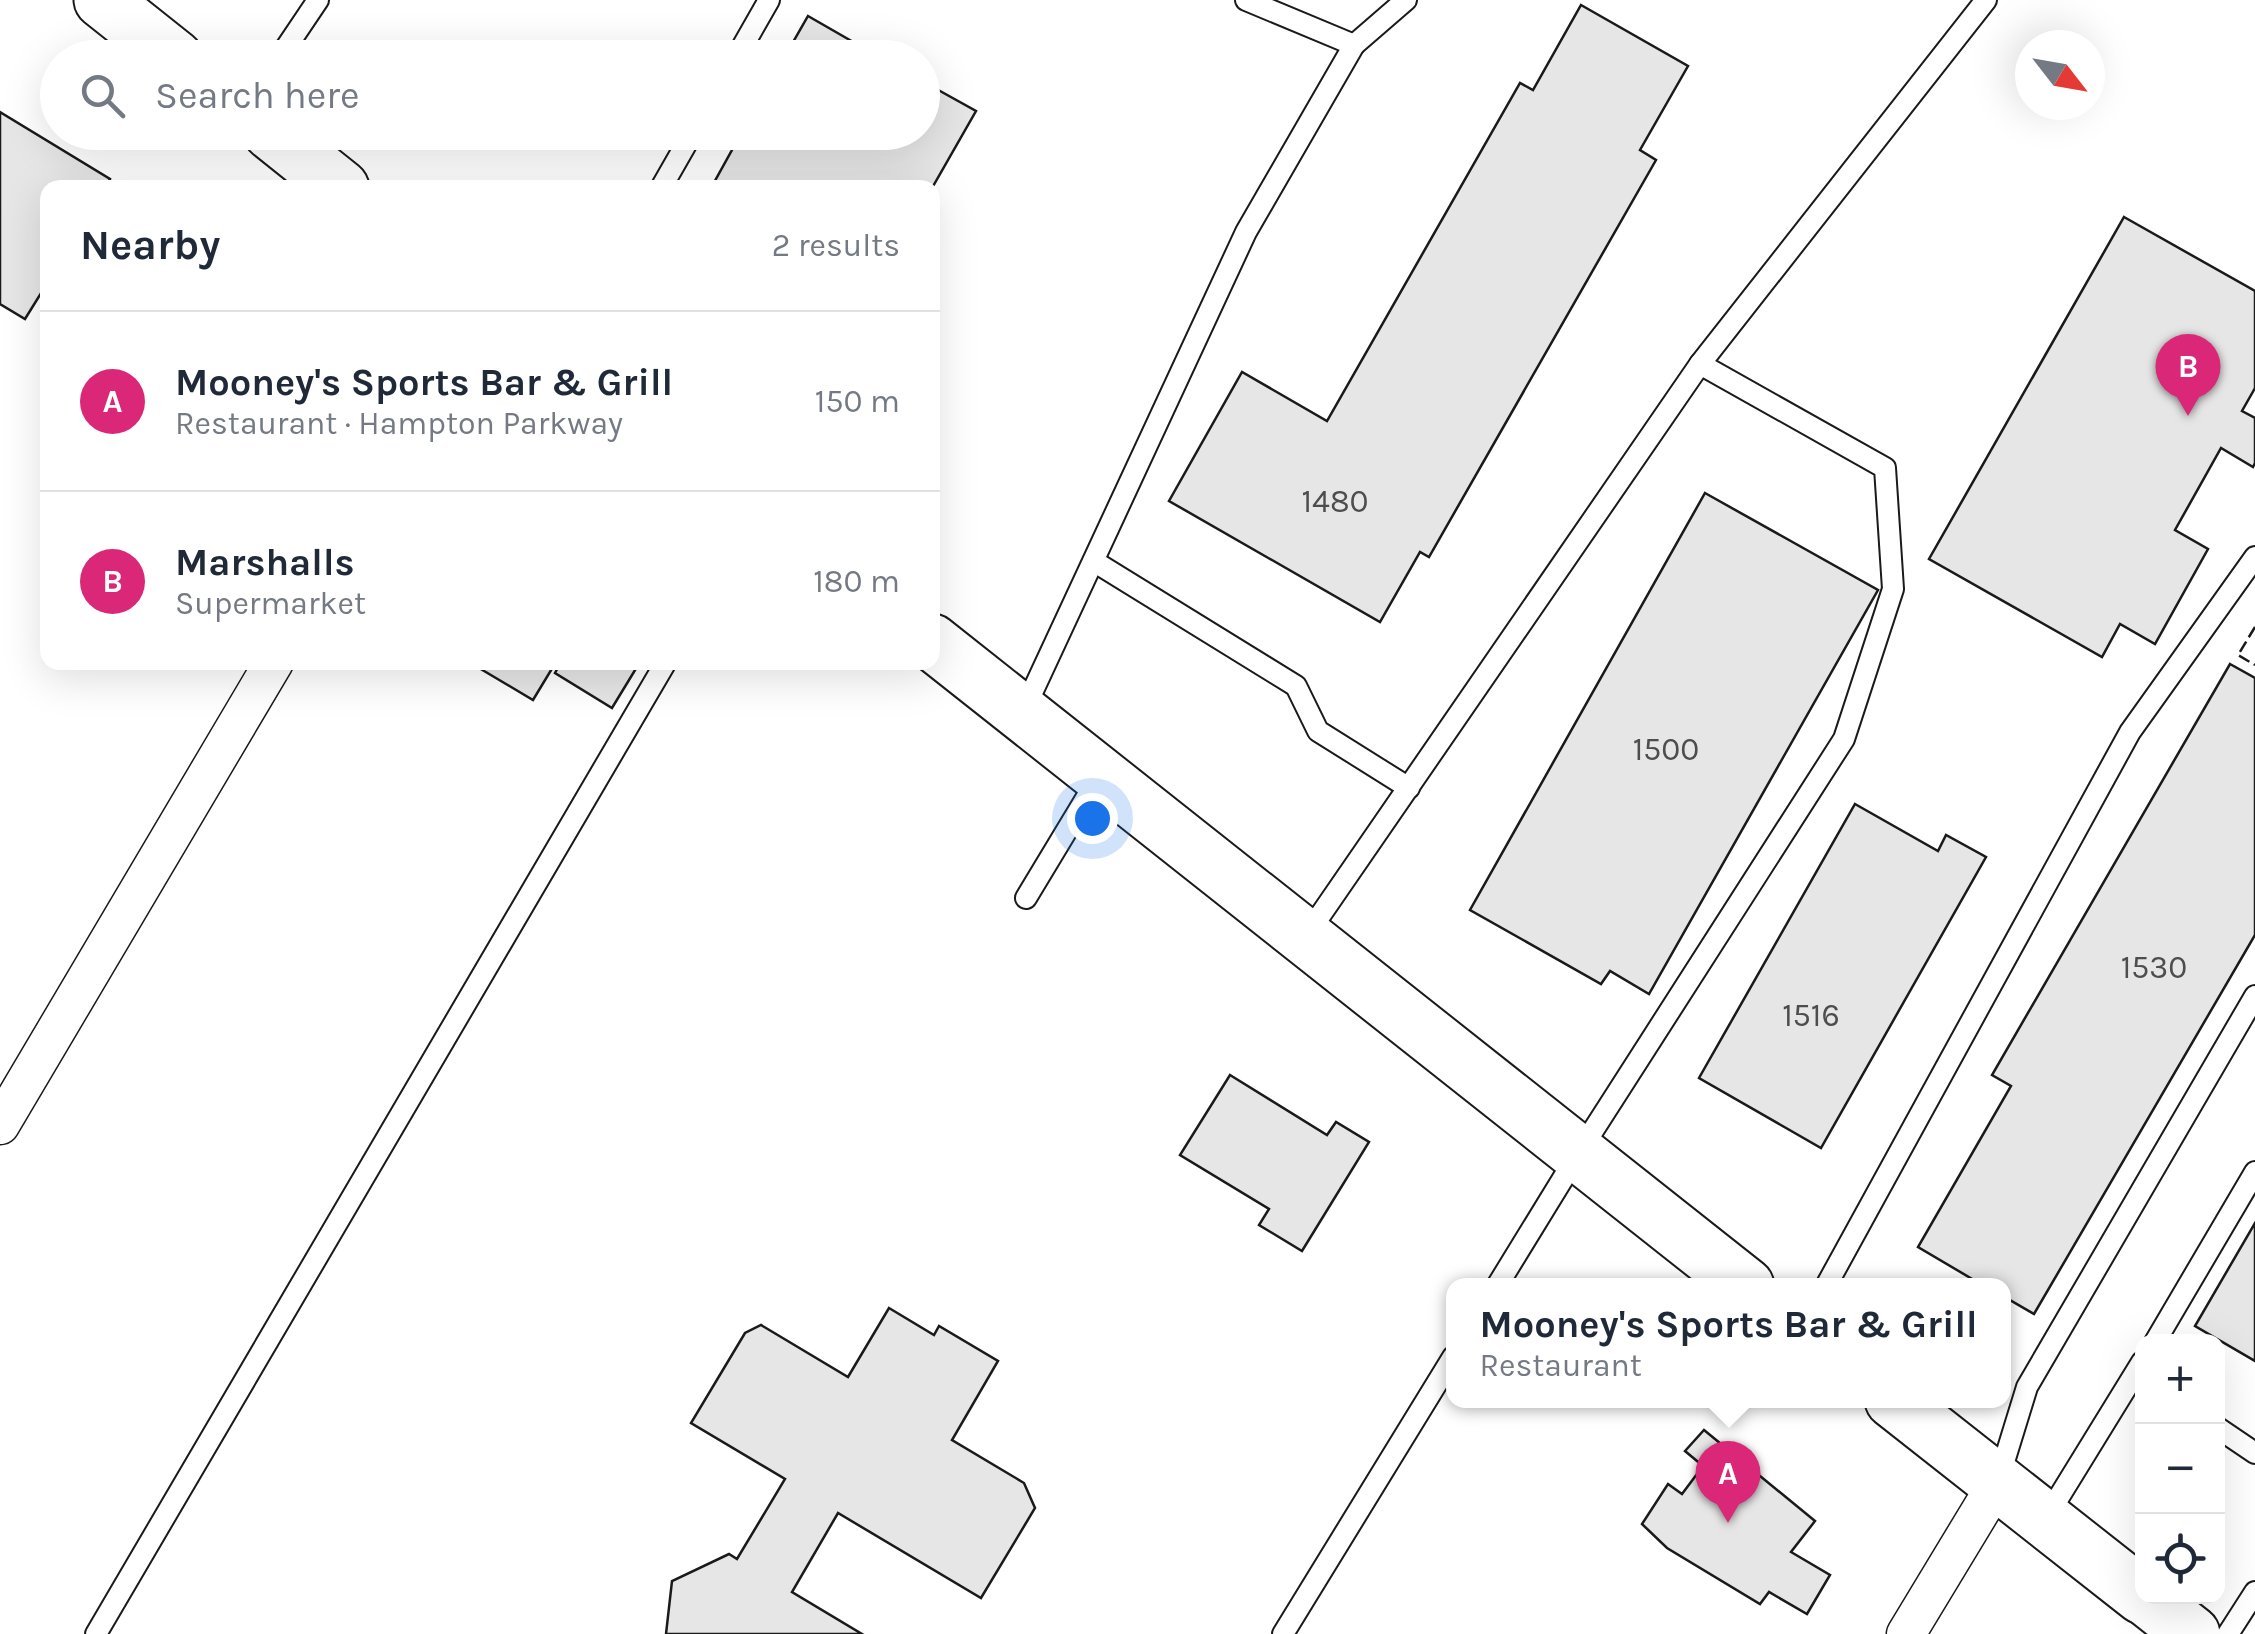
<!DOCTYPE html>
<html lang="en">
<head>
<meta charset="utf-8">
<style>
  :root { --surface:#fff; --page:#f6f6f7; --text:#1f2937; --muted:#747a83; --line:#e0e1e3; --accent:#db2777 }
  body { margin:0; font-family:Karla,sans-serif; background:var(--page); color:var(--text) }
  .controls { position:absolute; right:30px; bottom:30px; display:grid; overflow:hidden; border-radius:20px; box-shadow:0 10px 40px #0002 }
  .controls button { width:90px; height:90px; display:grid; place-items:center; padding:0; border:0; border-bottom:2px solid var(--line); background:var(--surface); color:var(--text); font:50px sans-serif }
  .compass { position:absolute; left:2015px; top:30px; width:90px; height:90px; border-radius:50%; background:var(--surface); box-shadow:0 10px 40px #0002; rotate:121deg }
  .you { position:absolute; left:1092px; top:818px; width:35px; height:35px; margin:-25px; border:8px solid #fff; border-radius:50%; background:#1a73e8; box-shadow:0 0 0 15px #1a73e833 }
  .badge { display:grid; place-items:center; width:65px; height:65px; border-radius:50%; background:var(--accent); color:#fff; font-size:32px; font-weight:700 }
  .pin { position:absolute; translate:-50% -82px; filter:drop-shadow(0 2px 5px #0008) }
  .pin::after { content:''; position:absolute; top:52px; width:35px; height:30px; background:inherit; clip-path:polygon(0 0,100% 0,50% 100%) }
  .popup { position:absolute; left:1446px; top:1278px; width:565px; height:130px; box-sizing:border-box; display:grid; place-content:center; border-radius:20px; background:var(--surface); filter:drop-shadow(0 2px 8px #0005); font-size:32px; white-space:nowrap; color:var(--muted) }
  .popup b { font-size:38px; color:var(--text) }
  .popup::after { content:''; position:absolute; left:50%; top:100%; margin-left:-20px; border:20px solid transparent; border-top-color:var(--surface) }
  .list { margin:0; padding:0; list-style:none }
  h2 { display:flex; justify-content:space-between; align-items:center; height:130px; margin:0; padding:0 40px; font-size:42px }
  h2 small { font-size:32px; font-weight:400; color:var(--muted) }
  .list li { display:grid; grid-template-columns:65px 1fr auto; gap:30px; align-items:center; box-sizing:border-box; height:180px; padding:0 40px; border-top:2px solid var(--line) }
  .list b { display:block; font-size:38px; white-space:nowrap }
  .list p { margin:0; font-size:32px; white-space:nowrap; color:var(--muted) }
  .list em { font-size:32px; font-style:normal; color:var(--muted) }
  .icon { flex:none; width:55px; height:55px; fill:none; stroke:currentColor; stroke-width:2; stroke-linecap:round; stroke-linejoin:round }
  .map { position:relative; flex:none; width:2255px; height:1634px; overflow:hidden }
  .search { position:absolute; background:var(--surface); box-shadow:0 10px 40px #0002; left:40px; top:40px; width:900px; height:110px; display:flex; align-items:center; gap:25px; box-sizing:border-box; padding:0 35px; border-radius:55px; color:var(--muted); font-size:38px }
  .panel { position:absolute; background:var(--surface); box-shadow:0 10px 40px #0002; left:40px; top:180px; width:900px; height:490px; border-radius:20px }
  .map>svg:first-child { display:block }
</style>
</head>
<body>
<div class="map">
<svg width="2255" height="1634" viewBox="0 0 2255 1634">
  <rect width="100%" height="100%" fill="#fff"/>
  <g fill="#e6e6e6" stroke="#1a1a1a" stroke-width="2.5">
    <polygon points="1581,5 1688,66 1640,150 1656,160 1429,557 1420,552 1380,622 1169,501 1242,372 1327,421 1520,83 1533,90"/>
    <polygon points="808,16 881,58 784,58"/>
    <polygon points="922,81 976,111 932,188 711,188 742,132 922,132"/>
    <polygon points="0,112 110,179 105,188 48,188 48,282 25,319 0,304"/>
    <polygon points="2124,217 2255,291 2255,388 2242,411 2255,418 2255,463 2253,467 2221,448 2175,530 2208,549 2155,644 2120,624 2102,657 1929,559"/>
    <polygon points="1705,493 1878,590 1649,994 1610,971 1601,984 1470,910"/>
    <polygon points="469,662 556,662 533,700"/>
    <polygon points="561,662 640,662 612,708 555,673"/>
    <polygon points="2230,664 2255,678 2255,935 2034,1314 2003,1296 2003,1286 1984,1286 1918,1247 2011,1086 1992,1075"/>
    <polygon points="1855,804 1938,851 1946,835 1986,857 1821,1148 1699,1078"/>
    <polygon points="1230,1075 1327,1135 1336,1122 1369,1142 1302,1251 1259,1225 1269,1209 1180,1155"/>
    <polygon points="2255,1223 2255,1361 2195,1326"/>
    <polygon points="889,1308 934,1335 939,1326 998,1361 952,1440 1024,1483 1035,1508 981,1598 838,1513 792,1592 862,1634 666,1634 672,1581 729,1554 737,1559 785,1479 691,1423 745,1333 761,1325 848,1377"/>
    <polygon points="1704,1430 1815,1521 1791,1552 1830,1575 1807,1614 1769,1592 1760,1604 1667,1548 1642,1524 1668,1484 1682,1494 1703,1466 1685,1451"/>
  </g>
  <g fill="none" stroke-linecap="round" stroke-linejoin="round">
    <defs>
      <g id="lane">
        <polyline points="1354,45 1406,0"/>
        <polyline points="279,58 318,0"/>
        <polyline points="736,58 769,0"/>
        <polyline points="661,188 693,132"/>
        <polyline points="1095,562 1296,686 1318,731 1409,788"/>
        <polyline points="1023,712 1246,232 1354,45 1246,0"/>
        <polyline points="1026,898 1099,777"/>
        <polyline points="1306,936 1700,364 1986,0"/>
        <polyline points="1497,1286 1578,1154 1844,739 1893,589 1885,468 1700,364"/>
        <polyline points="1826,1286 2130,732 2255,557"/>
        <polyline points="2155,1342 2255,1172"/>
        <polyline points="2218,1428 2255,1453"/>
        <polyline points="1999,1478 2027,1387 2255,996"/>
        <polyline points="2046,1518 2142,1362"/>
        <polyline points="96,1634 666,662"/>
        <polyline points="1283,1634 1453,1357"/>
        <polyline points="2228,1634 2255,1592"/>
      </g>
      <g id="street">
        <polyline points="0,1125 274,662"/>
        <polyline points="1906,1634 1998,1482"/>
      </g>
      <g id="secondary">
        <polyline points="102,0 175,58"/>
        <polyline points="271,132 341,188"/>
        <polyline points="932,642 1746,1286"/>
        <polyline points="1893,1400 2142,1596"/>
        <polyline points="2144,1596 2192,1634"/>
      </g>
    </defs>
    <use href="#lane" stroke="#1a1a1a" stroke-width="24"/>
    <use href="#street" stroke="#1a1a1a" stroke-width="41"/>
    <use href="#secondary" stroke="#1a1a1a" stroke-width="59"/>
    <use href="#lane" stroke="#fff" stroke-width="20"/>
    <use href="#street" stroke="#fff" stroke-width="38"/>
    <use href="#secondary" stroke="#fff" stroke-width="55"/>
    <polyline stroke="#1a1a1a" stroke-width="2.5" stroke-dasharray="12 5" stroke-linecap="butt" points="2255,627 2238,655 2255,665"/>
  </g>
  <g text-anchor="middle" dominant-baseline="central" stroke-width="8" stroke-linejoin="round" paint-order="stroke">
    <g font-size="32" fill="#4d4d4d">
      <text x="1335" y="501">1480</text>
      <text x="1666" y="749">1500</text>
      <text x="2154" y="967">1530</text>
      <text x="1811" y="1015">1516</text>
    </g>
  </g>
</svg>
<div class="controls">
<button>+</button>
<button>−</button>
<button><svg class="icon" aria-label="locate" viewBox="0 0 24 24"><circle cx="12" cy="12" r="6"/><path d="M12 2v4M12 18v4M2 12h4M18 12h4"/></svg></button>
</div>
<svg class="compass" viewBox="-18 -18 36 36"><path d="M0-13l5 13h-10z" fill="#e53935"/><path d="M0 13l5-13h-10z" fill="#747a83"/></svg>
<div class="you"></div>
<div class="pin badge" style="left:1728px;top:1523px">A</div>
<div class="popup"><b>Mooney's Sports Bar &amp; Grill</b>Restaurant</div>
<div class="pin badge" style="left:2188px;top:416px">B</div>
<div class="search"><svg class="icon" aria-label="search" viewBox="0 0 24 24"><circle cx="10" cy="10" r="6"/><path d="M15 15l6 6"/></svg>Search here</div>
<section class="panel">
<h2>Nearby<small>2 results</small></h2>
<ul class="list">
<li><span class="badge">A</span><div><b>Mooney's Sports Bar &amp; Grill</b><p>Restaurant · Hampton Parkway</p></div><em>150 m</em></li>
<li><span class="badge">B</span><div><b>Marshalls</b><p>Supermarket</p></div><em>180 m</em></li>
</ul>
</section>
</div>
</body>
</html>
